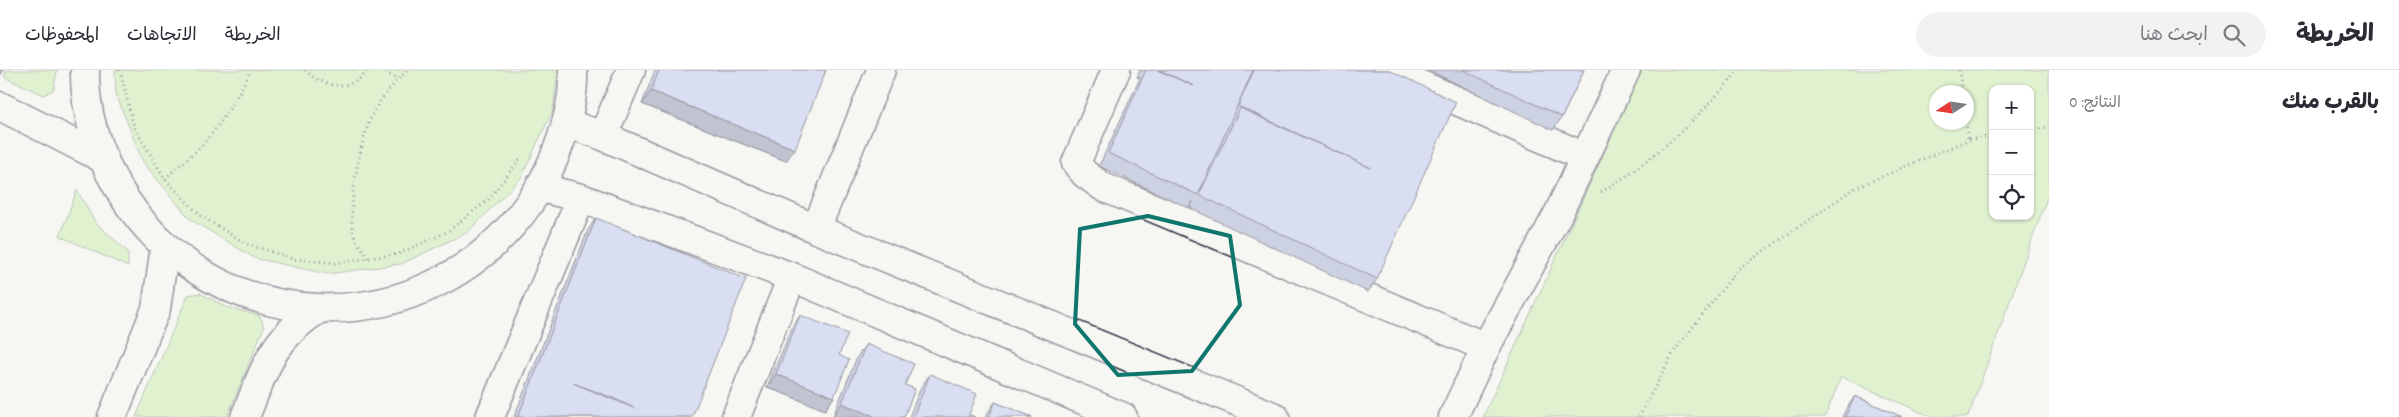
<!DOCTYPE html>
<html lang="ar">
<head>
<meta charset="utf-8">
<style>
  :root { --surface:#fff; --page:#f2f2f3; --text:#2b2b33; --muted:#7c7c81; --line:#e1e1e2 }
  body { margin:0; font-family:Dekko,"Playpen Sans Arabic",sans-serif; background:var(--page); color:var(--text); direction:rtl }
  .controls { position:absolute; right:15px; top:15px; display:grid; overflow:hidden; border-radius:10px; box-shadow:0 1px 4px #0004 }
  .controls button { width:45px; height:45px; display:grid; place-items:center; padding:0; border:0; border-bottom:1px solid var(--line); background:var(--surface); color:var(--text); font:25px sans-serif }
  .compass { position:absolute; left:1929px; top:15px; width:45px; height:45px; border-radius:50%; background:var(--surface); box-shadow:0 1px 4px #0004; rotate:258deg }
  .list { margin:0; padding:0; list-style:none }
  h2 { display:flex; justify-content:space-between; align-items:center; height:65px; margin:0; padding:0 20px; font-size:21px }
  h2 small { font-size:16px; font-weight:400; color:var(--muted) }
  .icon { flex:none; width:28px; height:28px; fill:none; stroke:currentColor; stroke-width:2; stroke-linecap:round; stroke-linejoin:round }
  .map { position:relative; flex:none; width:2049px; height:347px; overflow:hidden; direction:ltr }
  header { display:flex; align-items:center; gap:30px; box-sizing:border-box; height:70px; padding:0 25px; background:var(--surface); border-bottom:1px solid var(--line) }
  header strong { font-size:24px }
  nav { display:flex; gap:28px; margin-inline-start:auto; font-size:18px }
  .search { width:350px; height:45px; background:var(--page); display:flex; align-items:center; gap:12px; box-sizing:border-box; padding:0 18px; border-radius:28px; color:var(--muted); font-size:19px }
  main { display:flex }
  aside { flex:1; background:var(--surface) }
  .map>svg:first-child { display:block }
</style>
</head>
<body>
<header>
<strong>الخريطة</strong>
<div class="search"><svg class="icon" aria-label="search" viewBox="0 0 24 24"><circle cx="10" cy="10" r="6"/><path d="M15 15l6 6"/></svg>ابحث هنا</div>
<nav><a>الخريطة</a><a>الاتجاهات</a><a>المحفوظات</a></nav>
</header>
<main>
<aside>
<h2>بالقرب منك<small>النتائج: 0</small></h2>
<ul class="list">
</ul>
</aside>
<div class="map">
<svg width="2049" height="347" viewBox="0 0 2049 347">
  <rect width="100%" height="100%" fill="#f6f6f2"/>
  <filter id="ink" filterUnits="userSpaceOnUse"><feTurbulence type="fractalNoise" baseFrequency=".02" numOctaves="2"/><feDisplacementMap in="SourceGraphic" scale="10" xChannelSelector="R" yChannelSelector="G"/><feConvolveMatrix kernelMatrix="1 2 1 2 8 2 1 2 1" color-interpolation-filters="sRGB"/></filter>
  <g filter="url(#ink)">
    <g fill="#c5eca7" stroke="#748771" fill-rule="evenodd">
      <polygon points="7,0 57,0 54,19 44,25 4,7"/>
      <polygon points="115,0 558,0 553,40 521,108 468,162 401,194 327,204 254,188 190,149 143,92 116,24"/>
      <path d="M1642 0H2049V122L1968 347H1932L1841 307 1825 347H1483ZM1993 19H2030V146H1993ZM1936 22H1966V52H1936Z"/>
      <polygon points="77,120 95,152 128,182 128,197 60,166"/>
      <polygon points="200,223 226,237 260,246 264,257 227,347 136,347 188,225"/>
    </g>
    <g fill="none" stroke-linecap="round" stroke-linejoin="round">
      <defs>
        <g id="street">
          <polyline points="1116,0 1076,93 1085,104 1103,117 1486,277"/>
          <polyline points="1387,0 1585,87"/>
          <polyline points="0,36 104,89"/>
          <polyline points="603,66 631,0"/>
          <polyline points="816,159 881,0"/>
          <polyline points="112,347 156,239 165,176"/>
          <path d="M245 347C265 298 272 268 319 239"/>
          <polyline points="490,347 581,128"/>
          <polyline points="736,347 792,207"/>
          <polyline points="1453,347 1486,277 1558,144 1626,0"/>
        </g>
        <g id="secondary">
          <path d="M85 0C84 40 97 82 117 116 208 272 424 279 528 135 553 101 575 43 573 0"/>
          <polyline points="566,53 603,66 816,159 1275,347"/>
          <polyline points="541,118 581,128 792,207 1123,347"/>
        </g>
      </defs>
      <use href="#street" stroke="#22223b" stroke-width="31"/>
      <use href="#secondary" stroke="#22223b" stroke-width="31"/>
      <g stroke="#22223b" stroke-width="3" stroke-dasharray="1 4" stroke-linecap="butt">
        <polyline points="120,0 134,57 165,109 201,146 245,173 293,189 335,193 398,184 447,162 489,129 522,86"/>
        <path d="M305 0C323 18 351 23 368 0"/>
        <polyline points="381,0 398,9"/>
        <polyline points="1959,0 1962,22"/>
        <polyline points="1966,52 1968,70"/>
        <polyline points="2030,60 2049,57"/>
        <path d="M165 109C174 100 184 92 194 83 218 60 236 30 251 0"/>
        <path d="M1601 122C1653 91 1701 46 1739 0"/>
        <path d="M368 188C364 181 354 170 353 162 348 132 360 72 372 45 380 29 395 12 408 0"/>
        <polyline points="1639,347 1673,283 1738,199 1855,118 1968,70 1993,66"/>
      </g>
      <use href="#street" stroke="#f6f6f2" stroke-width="28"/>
      <use href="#secondary" stroke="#f6f6f2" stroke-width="28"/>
    </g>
    <g fill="#9ca6d0" stroke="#22223b">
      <polygon points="655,0 826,0 786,91 642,34"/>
      <polygon points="1140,0 1389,0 1377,209 1368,222 1190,138 1193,131 1189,138 1099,96 1140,8 1137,7"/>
      <polygon points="1428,0 1584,0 1562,47 1553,60"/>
      <polygon points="596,148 692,347 514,347 588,160"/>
      <polygon points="800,245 839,285 834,327 825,340 767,317 792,258"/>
      <polygon points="866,274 905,315 904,347 836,347 833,346 857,287"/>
      <polygon points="930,304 969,345 975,347 909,347 921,317"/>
      <polygon points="1855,326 1902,347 1842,347 1846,339"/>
      <polygon points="995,332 1032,347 985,347"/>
    </g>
    <g fill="#7f87a9" stroke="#22223b">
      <polygon points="0,0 4,0 0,6"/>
      <polygon points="651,21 795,79 786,91 642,34"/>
      <polygon points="776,304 834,327 825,340 767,317"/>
      <polygon points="842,333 876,347 836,347 833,346"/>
    </g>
    <g fill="#b5c1f2" stroke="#22223b" fill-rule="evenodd">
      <polygon points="659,0 826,0 795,79 651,21"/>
      <polygon points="1146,0 1157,0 1194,16 1159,0 1253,0 1198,125 1108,83"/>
      <polygon points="1254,0 1389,0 1456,32 1377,209 1199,125 1240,38 1371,98 1238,36"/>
      <polygon points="1463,0 1584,0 1562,47"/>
      <path d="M596 148 746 209 692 347H518ZM573 313 613 328 634 338Z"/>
      <polygon points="800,245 848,264 839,285 849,290 834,327 776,304"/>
      <polygon points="866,274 914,294 905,315 915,319 904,347 876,347 842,333"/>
      <polygon points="930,304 977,324 969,345 975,347 913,347"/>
      <polygon points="1855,326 1902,347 1845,347"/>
      <polygon points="995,332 1032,347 989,347"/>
    </g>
  </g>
  <path d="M0 0H2049V347H0ZM1148 146 1230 166 1240 235 1192 301 1118 305 1075 254 1080 159Z" fill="#f6f6f2" fill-opacity=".55" fill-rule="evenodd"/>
  <path fill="none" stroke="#0f766e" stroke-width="4" stroke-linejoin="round" d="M1148 146 1230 166 1240 235 1192 301 1118 305 1075 254 1080 159Z"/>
</svg>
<div class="controls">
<button>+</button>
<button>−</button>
<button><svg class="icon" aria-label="locate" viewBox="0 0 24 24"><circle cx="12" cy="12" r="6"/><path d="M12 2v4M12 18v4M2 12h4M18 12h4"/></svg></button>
</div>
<svg class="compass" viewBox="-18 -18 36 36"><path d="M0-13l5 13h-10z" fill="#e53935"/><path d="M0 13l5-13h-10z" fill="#7c7c81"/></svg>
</div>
</main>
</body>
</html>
